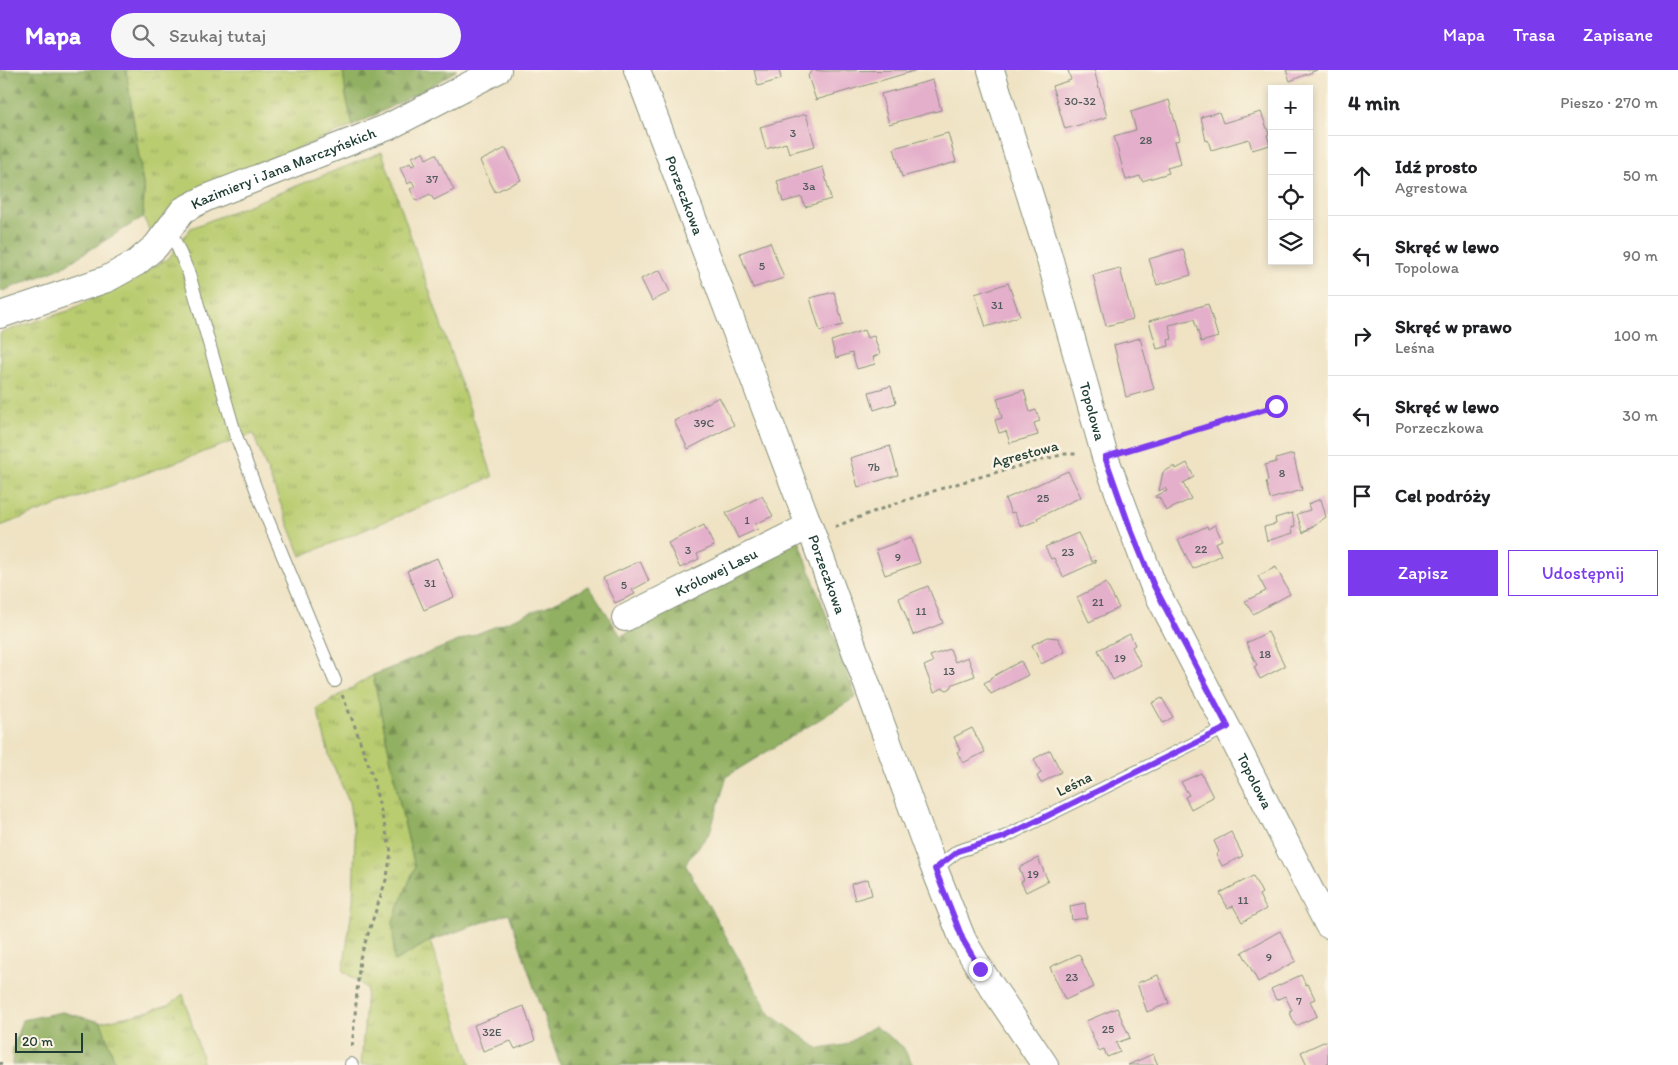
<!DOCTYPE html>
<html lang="pl">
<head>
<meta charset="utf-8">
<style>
  :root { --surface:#fff; --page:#f6f6f6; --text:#202124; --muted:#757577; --line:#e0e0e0; --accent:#7c3aed }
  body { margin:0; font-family:Itim,sans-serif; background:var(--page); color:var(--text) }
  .controls { position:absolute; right:15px; top:15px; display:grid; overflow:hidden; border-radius:0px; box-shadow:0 2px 8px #0003 }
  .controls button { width:45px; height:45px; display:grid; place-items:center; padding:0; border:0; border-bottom:1px solid var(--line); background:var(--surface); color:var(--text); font:25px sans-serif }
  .scale { position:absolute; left:15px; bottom:12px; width:68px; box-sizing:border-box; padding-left:5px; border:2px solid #1f3d34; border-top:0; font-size:14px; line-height:18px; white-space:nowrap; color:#1f3d34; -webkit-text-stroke:4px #fcf5e5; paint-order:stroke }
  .stop { position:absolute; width:15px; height:15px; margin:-11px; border:4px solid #7c3aed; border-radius:50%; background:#fff }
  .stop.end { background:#7c3aed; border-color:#fff; box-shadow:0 1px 5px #0008 }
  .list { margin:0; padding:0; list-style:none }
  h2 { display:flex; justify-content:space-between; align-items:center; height:65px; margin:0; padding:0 20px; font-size:21px }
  h2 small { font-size:16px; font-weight:400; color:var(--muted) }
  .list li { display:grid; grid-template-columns:32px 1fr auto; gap:15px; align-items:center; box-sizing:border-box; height:80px; padding:0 20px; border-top:1px solid var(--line) }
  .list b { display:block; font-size:19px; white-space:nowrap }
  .list p { margin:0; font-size:16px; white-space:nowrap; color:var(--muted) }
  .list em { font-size:16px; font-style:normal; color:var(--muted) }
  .actions { display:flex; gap:10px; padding:15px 20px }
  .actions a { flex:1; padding:11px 0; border:1px solid var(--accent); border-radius:0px; text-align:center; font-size:18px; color:var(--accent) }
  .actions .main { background:var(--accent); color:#fff }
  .icon { flex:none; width:28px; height:28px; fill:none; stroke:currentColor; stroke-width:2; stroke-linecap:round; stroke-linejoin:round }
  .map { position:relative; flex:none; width:1328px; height:995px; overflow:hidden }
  header { display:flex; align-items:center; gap:30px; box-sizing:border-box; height:70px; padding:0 25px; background:var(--accent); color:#fff }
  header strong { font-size:24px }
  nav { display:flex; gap:28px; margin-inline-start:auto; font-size:18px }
  .search { width:350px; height:45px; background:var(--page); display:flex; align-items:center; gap:12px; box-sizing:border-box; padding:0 18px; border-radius:28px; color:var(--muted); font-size:19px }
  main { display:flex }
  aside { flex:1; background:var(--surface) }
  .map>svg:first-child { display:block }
</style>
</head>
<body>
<header>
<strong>Mapa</strong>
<div class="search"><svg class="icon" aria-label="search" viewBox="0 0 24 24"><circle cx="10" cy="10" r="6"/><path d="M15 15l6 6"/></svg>Szukaj tutaj</div>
<nav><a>Mapa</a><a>Trasa</a><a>Zapisane</a></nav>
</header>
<main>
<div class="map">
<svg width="1328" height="995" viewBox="0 0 1328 995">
  <defs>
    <pattern id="grass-tufts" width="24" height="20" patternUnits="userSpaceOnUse" patternTransform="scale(1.25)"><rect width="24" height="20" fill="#b9cc70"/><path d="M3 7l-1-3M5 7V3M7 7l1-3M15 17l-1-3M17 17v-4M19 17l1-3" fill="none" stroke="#96a75d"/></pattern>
    <pattern id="forest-firs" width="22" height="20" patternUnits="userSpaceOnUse" patternTransform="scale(1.25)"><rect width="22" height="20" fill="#92b062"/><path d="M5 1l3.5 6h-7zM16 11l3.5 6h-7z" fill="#779052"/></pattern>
  </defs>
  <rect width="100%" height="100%" fill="#fcf5e5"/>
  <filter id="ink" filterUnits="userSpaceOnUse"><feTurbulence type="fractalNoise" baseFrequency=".02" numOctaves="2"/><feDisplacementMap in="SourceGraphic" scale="10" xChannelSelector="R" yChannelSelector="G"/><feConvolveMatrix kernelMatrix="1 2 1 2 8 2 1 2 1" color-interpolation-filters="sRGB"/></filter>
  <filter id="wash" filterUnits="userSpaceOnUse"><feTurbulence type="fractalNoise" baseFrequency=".0096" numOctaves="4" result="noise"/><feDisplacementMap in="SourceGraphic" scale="20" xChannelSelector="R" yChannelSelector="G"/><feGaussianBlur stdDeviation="1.12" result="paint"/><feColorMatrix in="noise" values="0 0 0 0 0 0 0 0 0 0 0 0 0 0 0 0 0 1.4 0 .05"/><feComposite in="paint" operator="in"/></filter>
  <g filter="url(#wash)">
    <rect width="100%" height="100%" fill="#efe3c4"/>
    <g fill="url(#grass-tufts)" stroke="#6c8452">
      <polygon points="126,0 343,0 346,26 353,56 207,115 152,165 143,147 144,121"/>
      <polygon points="382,82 493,407 301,486 253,364 0,456 0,263 68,241 141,204 169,188 191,158"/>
      <polygon points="373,605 403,748 415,797 393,851 395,891 430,871 471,995 361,995 367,918 343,901 353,832 355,769 349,732 330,688 317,639"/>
      <polygon points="183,924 204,995 116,995 101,952 139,944 171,934"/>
    </g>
    <g fill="url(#forest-firs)" stroke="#58764b">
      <polygon points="0,0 126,0 144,121 143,147 59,199 0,222"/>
      <polygon points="343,0 457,0 430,17 353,56 346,26"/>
      <polygon points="798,468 856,627 727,706 710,762 685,794 770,944 819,979 845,975 875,956 903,977 913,995 560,995 509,843 430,871 394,891 393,851 415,797 403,748 373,605 552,534 589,516 621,566"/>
      <polygon points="62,942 101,952 116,995 12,995 13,978 22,950"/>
    </g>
    <g id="blocks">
      <g fill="#e4afcb">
        <polygon points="754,0 779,0 781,9 758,16"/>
        <polygon points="812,0 823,1 917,0 816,30 808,6"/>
        <polygon points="1068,0 1094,0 1107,47 1065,59 1052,16 1071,10"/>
        <polygon points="1286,0 1317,0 1290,11"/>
        <polygon points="933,10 941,40 889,54 881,24"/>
        <polygon points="1169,30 1180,70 1175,71 1181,94 1167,98 1169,103 1142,111 1140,106 1126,110 1114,66 1136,60 1131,42"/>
        <polygon points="1219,42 1223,53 1261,42 1269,64 1267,65 1270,75 1252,80 1249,69 1211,80 1208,70 1206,71 1201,47"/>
        <polygon points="806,44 815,76 789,83 786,73 766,79 760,57"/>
        <polygon points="948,63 956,92 902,107 894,78"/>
        <polygon points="506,78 521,110 495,122 480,91"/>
        <polygon points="423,82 426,89 436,84 454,120 434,130 430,124 416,131 410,119 415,117 412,111 408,114 400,98 410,93 412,96 416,94 412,87"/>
        <polygon points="823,97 831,129 805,137 802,127 783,132 777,111"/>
        <polygon points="770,172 784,208 753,218 740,183"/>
        <polygon points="1183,179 1191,205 1157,215 1149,189"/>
        <polygon points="1120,198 1133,249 1106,256 1093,205"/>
        <polygon points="660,200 670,222 652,231 641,209"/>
        <polygon points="1008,213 1020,246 986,257 975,224"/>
        <polygon points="834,222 843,255 820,261 810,228"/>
        <polygon points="1208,234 1218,267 1201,272 1194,249 1169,255 1172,269 1168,270 1169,276 1157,279 1149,251"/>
        <polygon points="864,260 867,268 874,266 880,284 873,287 875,294 857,299 852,283 836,288 831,271"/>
        <polygon points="1140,268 1154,319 1126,327 1114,275"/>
        <polygon points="891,316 896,333 874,340 869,322"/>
        <polygon points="1024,320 1030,342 1036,340 1040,351 1034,353 1038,365 1010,373 1006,361 999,363 995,350 1002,348 997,328"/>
        <polygon points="719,327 734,355 688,379 674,351"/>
        <polygon points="890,376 898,405 858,417 850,388"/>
        <polygon points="1293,384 1302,420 1270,429 1266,412 1268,411 1265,395 1276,392 1276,389"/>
        <polygon points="1187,393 1194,407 1183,413 1191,429 1166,441 1159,427 1156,428 1155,426 1167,421 1165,418 1159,421 1163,402 1175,396 1176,399"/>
        <polygon points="1068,401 1081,427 1037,448 1038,450 1021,457 1014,442 1011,443 1005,429"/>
        <polygon points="762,426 773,446 755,454 758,459 738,468 726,443"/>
        <polygon points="1321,429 1326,447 1303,463 1297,444 1310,440 1308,434"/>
        <polygon points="1292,443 1295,456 1292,457 1293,463 1267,471 1264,457 1276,454 1275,448"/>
        <polygon points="704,455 714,476 697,484 699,489 680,498 668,473"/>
        <polygon points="1215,455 1222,470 1215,473 1221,485 1193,499 1178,470 1207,456 1208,459"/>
        <polygon points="1078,463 1092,492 1095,490 1096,492 1063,507 1054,488 1051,489 1045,477"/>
        <polygon points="911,467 920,493 885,505 876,480"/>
        <polygon points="437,488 454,527 424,540 407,501"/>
        <polygon points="640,491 649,511 632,520 635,524 615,533 603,508"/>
        <polygon points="1276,497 1290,524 1253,544 1245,531 1266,521 1258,506"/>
        <polygon points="1106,513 1119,538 1089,552 1077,527"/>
        <polygon points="928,516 943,553 913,565 899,528"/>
        <polygon points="1268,562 1285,596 1260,609 1254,597 1257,595 1246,573"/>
        <polygon points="1130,564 1135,575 1132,577 1141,595 1113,610 1098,580"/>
        <polygon points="1048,567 1058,568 1065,582 1041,594 1032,575"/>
        <polygon points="950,579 955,592 968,587 975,606 953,614 951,618 947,620 943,618 934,622 924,596 933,592 930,586"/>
        <polygon points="1021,591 1028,605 991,624 984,613 991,609 990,608"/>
        <polygon points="1162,628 1173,647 1163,653 1152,633"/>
        <polygon points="972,658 985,682 963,693 957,682 960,680 954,667"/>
        <polygon points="1050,680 1061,702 1041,713 1037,706 1041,703 1034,689"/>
        <polygon points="1201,703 1213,727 1191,739 1185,727 1189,725 1181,712"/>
        <polygon points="1231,762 1243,786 1222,796 1216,784 1219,782 1214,771"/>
        <polygon points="1038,788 1048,811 1026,822 1021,812 1024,810 1019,798"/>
        <polygon points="1253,806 1262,823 1259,825 1266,839 1242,852 1233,836 1228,839 1220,823"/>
        <polygon points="868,809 872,825 855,830 851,814"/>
        <polygon points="1085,833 1087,848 1072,850 1070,836"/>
        <polygon points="1280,861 1296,891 1258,912 1242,882"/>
        <polygon points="1079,884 1094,917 1065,930 1050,897"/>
        <polygon points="1158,905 1169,933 1147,942 1137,913"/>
        <polygon points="1301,905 1306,915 1308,914 1315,929 1310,931 1317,946 1296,956 1289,941 1292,940 1285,926 1276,930 1271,919"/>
        <polygon points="524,936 535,971 515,979 511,971 483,981 474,955"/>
        <polygon points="1117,938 1130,968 1116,973 1120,982 1107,987 1104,979 1099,981 1086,951"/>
        <polygon points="1328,970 1328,995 1307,995 1301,982"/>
        <polygon points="1153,984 1158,995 1128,995"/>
      </g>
    </g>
  </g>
  <g filter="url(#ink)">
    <use href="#blocks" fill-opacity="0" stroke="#87907c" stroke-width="1"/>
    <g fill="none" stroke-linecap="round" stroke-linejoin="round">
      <defs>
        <g id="service">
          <polyline points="169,157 189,204 235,363 265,443 335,611"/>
          <polyline points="935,799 958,781 1004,767 1227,657"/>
          <polyline points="351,994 352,995"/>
        </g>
        <g id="minor">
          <path id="s1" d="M637 0 813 466 931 790 963 870 980 899 1045 995"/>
          <path id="s2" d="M991 0 1048 183 1105 387 1153 515 1227 657 1328 855"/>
          <path id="s3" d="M0 245 107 209 136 193 156 176 183 140 206 128 388 57 498 0"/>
          <path id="s4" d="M625 548 809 456"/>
        </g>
      </defs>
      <use href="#service" stroke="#87907c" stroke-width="14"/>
      <use href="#minor" stroke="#87907c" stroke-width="28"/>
      <g stroke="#87907c" stroke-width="3" stroke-dasharray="4 4" stroke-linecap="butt">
        <polyline points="1127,380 1276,336"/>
        <path d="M835 457C909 426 987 404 1065 384H1079"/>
        <polyline points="342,625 354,654 372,705 391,782 387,807 360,888 352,979"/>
        <polyline points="0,992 1,995"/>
      </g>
      <use href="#service" stroke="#fff" stroke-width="12"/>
      <use href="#minor" stroke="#fff" stroke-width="26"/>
    </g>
  </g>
  <g fill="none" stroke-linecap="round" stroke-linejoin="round" filter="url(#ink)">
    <polyline stroke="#7c3aed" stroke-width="6" points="980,899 963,870 935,799 958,781 1004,767 1228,657 1153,514 1129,455 1105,387 1276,336"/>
  </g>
  <g text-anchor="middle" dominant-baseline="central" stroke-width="5" stroke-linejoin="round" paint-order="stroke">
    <g font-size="12" fill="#505a5a">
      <text x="1080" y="31">30-32</text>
      <text x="793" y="63">3</text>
      <text x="1146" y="70">28</text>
      <text x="432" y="109">37</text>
      <text x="809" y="116">3a</text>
      <text x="762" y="196">5</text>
      <text x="997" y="235">31</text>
      <text x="704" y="353">39C</text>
      <text x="874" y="397">7b</text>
      <text x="1282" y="403">8</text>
      <text x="1043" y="428">25</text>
      <text x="747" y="450">1</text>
      <text x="1201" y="479">22</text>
      <text x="688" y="480">3</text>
      <text x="1068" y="482">23</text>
      <text x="898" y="487">9</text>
      <text x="430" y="513">31</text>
      <text x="624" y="515">5</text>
      <text x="1098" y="532">21</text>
      <text x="921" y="541">11</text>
      <text x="1265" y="584">18</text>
      <text x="1120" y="588">19</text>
      <text x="949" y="601">13</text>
      <text x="1033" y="804">19</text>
      <text x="1243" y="830">11</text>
      <text x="1269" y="887">9</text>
      <text x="1072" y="907">23</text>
      <text x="1299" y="931">7</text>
      <text x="1108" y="959">25</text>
      <text x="492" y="962">32E</text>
    </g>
    <g font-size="15" fill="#1f3d34" stroke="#fcf5e5">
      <text stroke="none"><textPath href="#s3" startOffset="326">Kazimiery i Jana Marczyńskich</textPath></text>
      <text stroke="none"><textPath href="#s1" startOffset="134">Porzeczkowa</textPath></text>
      <text stroke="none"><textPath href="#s2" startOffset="356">Topolowa</textPath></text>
      <text transform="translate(1025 384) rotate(-15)">Agrestowa</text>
      <text stroke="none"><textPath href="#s4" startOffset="102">Królowej Lasu</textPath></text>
      <text stroke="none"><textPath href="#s1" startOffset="539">Porzeczkowa</textPath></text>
      <text stroke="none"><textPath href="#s2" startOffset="761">Topolowa</textPath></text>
      <text transform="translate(1074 714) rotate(-26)">Leśna</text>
    </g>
  </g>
</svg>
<div class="controls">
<button>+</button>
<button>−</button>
<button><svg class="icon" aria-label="locate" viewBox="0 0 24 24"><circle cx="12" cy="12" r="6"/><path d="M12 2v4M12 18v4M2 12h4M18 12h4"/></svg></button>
<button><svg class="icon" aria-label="layers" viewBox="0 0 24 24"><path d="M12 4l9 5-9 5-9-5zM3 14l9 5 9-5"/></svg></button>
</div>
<div class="scale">20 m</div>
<div class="stop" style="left:1276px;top:336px"></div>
<div class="stop end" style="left:980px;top:899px"></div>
</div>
<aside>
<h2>4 min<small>Pieszo · 270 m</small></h2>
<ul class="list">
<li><svg class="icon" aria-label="ahead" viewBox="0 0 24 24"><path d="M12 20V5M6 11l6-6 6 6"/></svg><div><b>Idź prosto</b><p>Agrestowa</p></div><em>50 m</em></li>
<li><svg class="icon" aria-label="left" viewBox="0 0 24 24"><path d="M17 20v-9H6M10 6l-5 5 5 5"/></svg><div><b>Skręć w lewo</b><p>Topolowa</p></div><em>90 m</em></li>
<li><svg class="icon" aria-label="right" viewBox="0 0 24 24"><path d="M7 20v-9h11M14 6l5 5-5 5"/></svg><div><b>Skręć w prawo</b><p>Leśna</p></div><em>100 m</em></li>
<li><svg class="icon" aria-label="left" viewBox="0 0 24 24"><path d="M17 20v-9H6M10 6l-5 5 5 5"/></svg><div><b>Skręć w lewo</b><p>Porzeczkowa</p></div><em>30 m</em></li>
<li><svg class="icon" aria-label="arrive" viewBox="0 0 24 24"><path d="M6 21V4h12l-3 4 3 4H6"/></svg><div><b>Cel podróży</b></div></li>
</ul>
<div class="actions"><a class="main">Zapisz</a><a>Udostępnij</a></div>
</aside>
</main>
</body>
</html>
